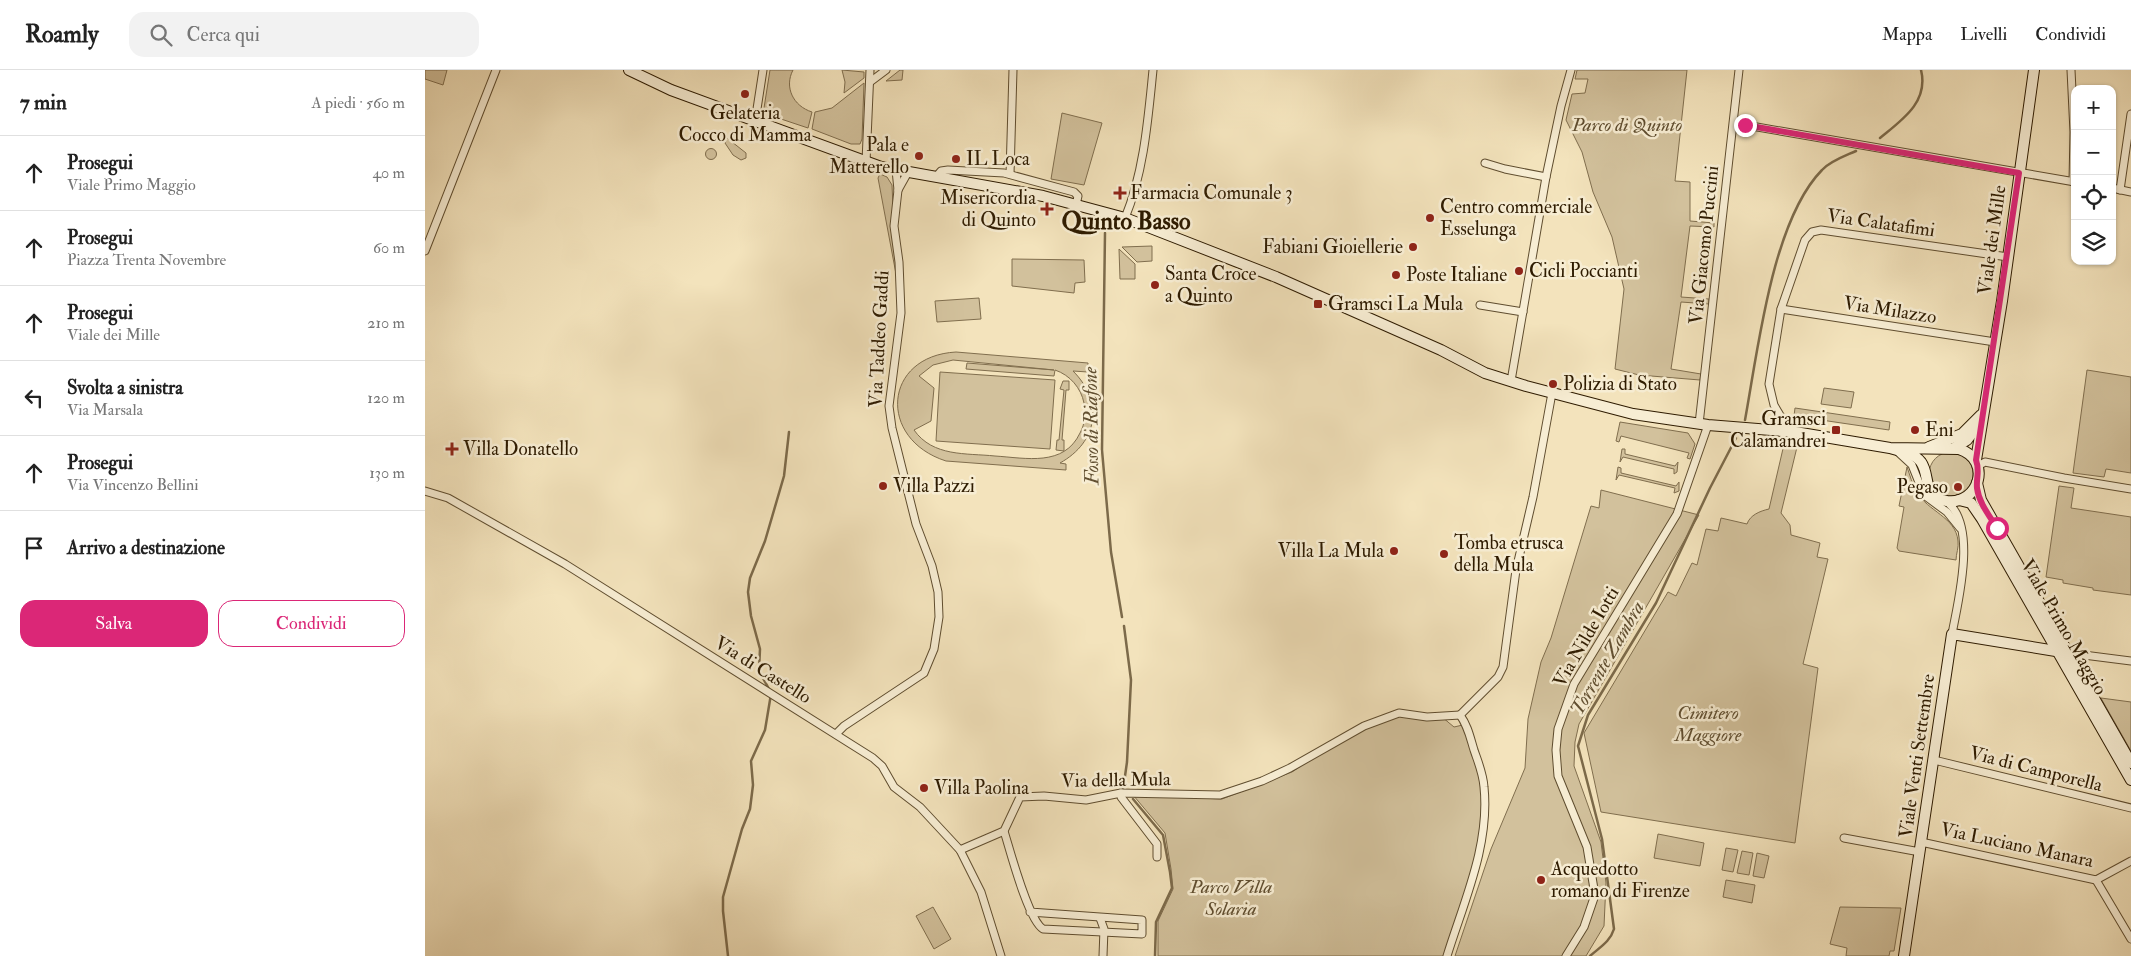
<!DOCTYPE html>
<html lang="it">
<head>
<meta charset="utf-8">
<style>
  :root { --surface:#fff; --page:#f2f2f2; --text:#222; --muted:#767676; --line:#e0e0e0; --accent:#db2777 }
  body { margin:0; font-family:"IM FELL Double Pica",serif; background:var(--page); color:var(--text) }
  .controls { position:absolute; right:15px; top:15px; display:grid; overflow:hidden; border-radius:10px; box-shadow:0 1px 4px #0004 }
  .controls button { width:45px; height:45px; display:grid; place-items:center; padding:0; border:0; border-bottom:1px solid var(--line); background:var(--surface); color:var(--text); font:25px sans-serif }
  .stop { position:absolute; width:15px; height:15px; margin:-11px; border:4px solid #db2777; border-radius:50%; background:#fff }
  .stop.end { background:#db2777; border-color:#fff; box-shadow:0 1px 5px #0008 }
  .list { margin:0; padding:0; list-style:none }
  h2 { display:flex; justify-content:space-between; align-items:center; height:65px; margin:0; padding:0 20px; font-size:21px }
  h2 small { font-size:16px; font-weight:400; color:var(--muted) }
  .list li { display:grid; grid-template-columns:32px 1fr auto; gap:15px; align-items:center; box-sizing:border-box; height:75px; padding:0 20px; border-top:1px solid var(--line) }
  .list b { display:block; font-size:19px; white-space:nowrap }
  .list p { margin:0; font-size:16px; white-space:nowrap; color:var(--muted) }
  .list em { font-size:16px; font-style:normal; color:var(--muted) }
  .actions { display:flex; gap:10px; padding:15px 20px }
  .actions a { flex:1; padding:11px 0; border:1px solid var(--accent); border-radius:15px; text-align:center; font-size:18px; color:var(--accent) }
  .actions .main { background:var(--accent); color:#fff }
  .icon { flex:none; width:28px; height:28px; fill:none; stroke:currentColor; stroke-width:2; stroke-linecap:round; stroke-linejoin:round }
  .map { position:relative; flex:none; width:1706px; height:886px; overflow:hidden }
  header { display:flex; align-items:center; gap:30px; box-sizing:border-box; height:70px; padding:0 25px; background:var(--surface); border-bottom:1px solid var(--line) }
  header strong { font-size:24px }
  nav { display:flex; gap:28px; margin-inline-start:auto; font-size:18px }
  .search { width:350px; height:45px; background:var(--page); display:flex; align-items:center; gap:12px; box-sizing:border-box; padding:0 18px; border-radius:15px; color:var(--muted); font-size:19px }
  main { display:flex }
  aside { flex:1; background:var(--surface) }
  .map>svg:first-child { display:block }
</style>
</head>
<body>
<header>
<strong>Roamly</strong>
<div class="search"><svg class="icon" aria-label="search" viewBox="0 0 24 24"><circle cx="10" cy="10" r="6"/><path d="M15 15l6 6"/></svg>Cerca qui</div>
<nav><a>Mappa</a><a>Livelli</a><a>Condividi</a></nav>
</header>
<main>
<aside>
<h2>7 min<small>A piedi · 560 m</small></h2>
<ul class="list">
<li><svg class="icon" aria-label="ahead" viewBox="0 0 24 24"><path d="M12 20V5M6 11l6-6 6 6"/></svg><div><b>Prosegui</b><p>Viale Primo Maggio</p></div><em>40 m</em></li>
<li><svg class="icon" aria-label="ahead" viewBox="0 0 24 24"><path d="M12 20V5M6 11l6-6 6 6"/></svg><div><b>Prosegui</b><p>Piazza Trenta Novembre</p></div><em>60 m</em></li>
<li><svg class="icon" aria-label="ahead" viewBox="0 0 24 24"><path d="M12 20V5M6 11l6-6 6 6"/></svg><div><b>Prosegui</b><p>Viale dei Mille</p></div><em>210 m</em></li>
<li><svg class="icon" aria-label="left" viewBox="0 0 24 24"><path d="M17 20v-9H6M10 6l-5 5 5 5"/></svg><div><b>Svolta a sinistra</b><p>Via Marsala</p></div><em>120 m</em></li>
<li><svg class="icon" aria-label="ahead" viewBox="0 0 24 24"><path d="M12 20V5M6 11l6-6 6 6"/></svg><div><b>Prosegui</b><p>Via Vincenzo Bellini</p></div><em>130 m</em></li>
<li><svg class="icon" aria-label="arrive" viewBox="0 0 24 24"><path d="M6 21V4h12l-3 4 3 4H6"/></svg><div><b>Arrivo a destinazione</b></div></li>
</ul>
<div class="actions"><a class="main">Salva</a><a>Condividi</a></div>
</aside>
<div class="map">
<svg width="1706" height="886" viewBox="0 0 1706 886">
  <rect width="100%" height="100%" fill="#f3e3bc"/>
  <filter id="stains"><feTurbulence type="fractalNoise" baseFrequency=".004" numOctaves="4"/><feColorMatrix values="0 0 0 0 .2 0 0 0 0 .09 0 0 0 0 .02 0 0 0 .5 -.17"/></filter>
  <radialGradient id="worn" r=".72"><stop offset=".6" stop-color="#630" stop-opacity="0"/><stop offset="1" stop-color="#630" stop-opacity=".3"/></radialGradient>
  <g fill="#d2c19c" stroke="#806e4e" fill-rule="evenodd">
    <polygon points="0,0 22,0 18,15 0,9"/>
    <path d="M345 0H368C359 17 368 36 387 42L383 58 347 46 339 38Z"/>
    <polygon points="417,0 439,2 439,8 419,23 420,12"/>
    <polygon points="475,0 478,0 477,10 461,11"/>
    <polygon points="1152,0 1262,0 1250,111 1265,112 1265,151 1289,153 1289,157 1265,156 1256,227 1284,229 1284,234 1256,232 1246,299 1276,304 1275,310 1214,305 1190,299 1199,219 1187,167 1168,122 1157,82 1141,50 1147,24 1160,23 1163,9 1150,9"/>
    <polygon points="439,13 437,69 435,74 426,74 387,59 390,42 407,38"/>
    <polygon points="637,43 677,53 659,115 626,109"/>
    <polygon points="302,68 321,83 321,88 316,90 308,85 300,73"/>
    <circle cx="286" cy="84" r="5.5"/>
    <polygon points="455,104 462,107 467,115 471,204 453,108"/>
    <polygon points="727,176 727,191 712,192 697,177"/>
    <polygon points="694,179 710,194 710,209 695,209"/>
    <polygon points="587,189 659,190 660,212 650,213 649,223 587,216"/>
    <polygon points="554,228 556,249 512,252 510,231"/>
    <path d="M531 282 663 293V302L648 301C679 332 673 372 635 393L641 394V400L521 391C452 369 458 286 531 282ZM528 290 629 300 542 293 541 299 629 306 630 300C645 305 656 318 659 333 661 343 660 354 655 363 639 397 601 388 570 386 541 383 508 387 489 360L506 351 509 318 494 306 508 295Z"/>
    <polygon points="1662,300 1706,307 1706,403 1681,399 1679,407 1648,403"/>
    <polygon points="515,302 630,310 625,379 511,371"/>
    <polygon points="638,311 644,311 644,320 641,320 637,370 639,370 639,381 631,380 632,370 634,370 639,320 635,319"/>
    <polygon points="1399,318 1429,322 1426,338 1396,334"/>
    <polygon points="1370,338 1465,352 1464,360 1369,346"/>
    <polygon points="1195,352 1263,363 1270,374 1265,389 1262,388 1264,383 1196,366 1194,372 1191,371"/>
    <path d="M1360 370 1373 373 1356 443 1365 455 1366 465 1395 473 1392 487 1403 489 1378 594 1393 598 1370 773 1176 742 1159 663 1243 522 1251 526 1267 493 1272 495 1281 459 1293 461 1296 448 1322 454C1325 445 1335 441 1344 439Z"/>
    <polygon points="1197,379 1200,379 1200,384 1250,396 1253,392 1252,402 1249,404 1249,399 1198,387 1195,392"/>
    <circle cx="1526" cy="404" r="22"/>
    <polygon points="1193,397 1196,398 1196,403 1251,416 1254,412 1254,421 1249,423 1250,418 1194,405 1191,410"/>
    <path d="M1482 397C1485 405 1487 414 1492 422 1502 441 1531 447 1533 471 1534 477 1531 484 1531 490L1474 481 1472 478 1479 437 1474 436Z"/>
    <polygon points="1634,416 1649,418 1646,438 1706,447 1706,525 1668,520 1668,518 1638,513 1638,510 1621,507"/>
    <polygon points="1176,420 1274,445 1154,654 1150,672 1149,696 1176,772 1181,813 1179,856 1161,886 1030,886 1066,779 1100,698 1103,649 1116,592 1126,568 1166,436 1174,438"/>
    <polygon points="1676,628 1706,632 1706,681 1677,630"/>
    <polygon points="976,646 1017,647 1029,657 1042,654 1059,716 1057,774 1022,886 733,886 733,851 748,819 746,799 740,763 708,725 797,729 867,702 903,677 940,657"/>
    <polygon points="1233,764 1279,773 1275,796 1229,788"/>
    <polygon points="1301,778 1313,780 1308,802 1297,800"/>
    <polygon points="1317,781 1328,783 1324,805 1312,803"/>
    <polygon points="1332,783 1344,786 1339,808 1328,806"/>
    <polygon points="1301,810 1330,815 1327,833 1298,827"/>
    <polygon points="508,837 526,869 509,879 491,846"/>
    <polygon points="1415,837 1476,838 1469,881 1465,881 1464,886 1421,886 1422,878 1405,874"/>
  </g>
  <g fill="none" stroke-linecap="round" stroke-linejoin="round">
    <g stroke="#7c6a4a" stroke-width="2.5">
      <path d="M1455 68C1477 50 1504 32 1496 0"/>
      <polyline points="680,163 677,380 686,482 697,547"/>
      <path d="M1320 350C1333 280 1347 151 1397 100 1405 91 1420 86 1431 81"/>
      <polyline points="344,619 334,601 335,579 326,546 323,522 325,508 340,471 359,406 364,362"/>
      <polyline points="698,720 702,692 706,610 699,556"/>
      <polyline points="708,729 738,765 745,802 747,818 731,852 730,886"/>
      <polyline points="303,886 298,841 298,827 317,759 325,739 328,715 326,691 340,660 346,624"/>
      <path d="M1165 886C1175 877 1185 872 1189 859L1177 769 1153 676 1163 645 1231 533 1285 418 1311 368"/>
    </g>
    <defs>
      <g id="street">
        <polyline points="1646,0 1649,62 1648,112"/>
        <polyline points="445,12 461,0"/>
        <polyline points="330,52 338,0"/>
        <polyline points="1309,53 1650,112"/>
        <polyline points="441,92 445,0"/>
        <polyline points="1060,93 1080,99 1121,107"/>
        <polyline points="585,104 588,0"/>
        <polyline points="511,107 516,101 523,100 579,103 649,122 653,126 651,135"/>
        <polyline points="1687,118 1706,122"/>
        <polyline points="473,120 483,102"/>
        <polyline points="1695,120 1706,44"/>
        <path d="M700 148C719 102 723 49 728 0"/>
        <polyline points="0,181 71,0"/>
        <polyline points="1055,235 1098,242"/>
        <polyline points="1356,239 1570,272"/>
        <polyline points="1086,311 1121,107 1136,36 1146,0"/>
        <polyline points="1274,354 1314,0"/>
        <polyline points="1365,362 1349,335 1344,314 1356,239 1380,170 1387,162 1396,160 1583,187"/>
        <polyline points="1474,383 1487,395 1499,425 1522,442 1535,458"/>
        <polyline points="1553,396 1560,392 1639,408 1706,419"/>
        <polyline points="0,421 23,428 140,494 448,688 457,696 469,717 495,737 535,780 556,822 576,886"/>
        <path d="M1519 430C1554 451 1533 531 1527 564"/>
        <polyline points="1643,583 1706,591"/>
        <polyline points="1035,645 1073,607 1078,597 1091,500 1108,427 1127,323"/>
        <polyline points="411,664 419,656 499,603 509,579 514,547 513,522 507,496 491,454 467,358 464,336 476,243 474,192 469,156 473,120 471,100"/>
        <polyline points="1509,690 1706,738"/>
        <polyline points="696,723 696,727 732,774 732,787"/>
        <path d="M579 761C585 780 603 850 618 859L717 864V850L605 842"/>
        <polyline points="1419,768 1495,782"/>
        <polyline points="1496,772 1671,810 1706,791"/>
        <polyline points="535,780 579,761 595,727 619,726 661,730 696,723 795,725 837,711 865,698 939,656 974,643 1002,647 1035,645"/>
        <polyline points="1671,810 1706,869"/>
        <polyline points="675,848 679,859 678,886"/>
        <path d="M1022 886C1039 831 1065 775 1059 717 1058 703 1053 692 1049 680 1045 667 1043 656 1035 645"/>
        <polyline points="1141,886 1159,857 1170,825 1162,777 1133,706 1131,680 1133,659 1149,614 1252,444 1283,355"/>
      </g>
      <g id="secondary">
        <path d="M204 0 246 20 456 97 618 126 700 148 851 207 1016 280 1060 303 1101 316 1208 344 1283 355 1370 362 1465 378 1534 379C1568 390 1554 435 1522 431 1496 427 1506 406 1496 392 1489 383 1475 381 1465 378"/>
        <polyline points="1504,377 1537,364 1556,345"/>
        <polyline points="1529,378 1542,370 1554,354"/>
        <polyline points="1551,390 1577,231 1609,0"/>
        <polyline points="1552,413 1556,430 1706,693"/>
        <polyline points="1534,430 1546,433 1557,449 1706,710"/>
        <polyline points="1479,886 1527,564 1643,583"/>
      </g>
    </defs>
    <use href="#street" stroke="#5f4d2f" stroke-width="9"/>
    <use href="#secondary" stroke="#2e1b00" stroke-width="12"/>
    <use href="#street" stroke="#f7edd3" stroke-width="7"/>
    <use href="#secondary" stroke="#f7edd3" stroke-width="10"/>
  </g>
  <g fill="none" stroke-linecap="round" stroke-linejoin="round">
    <path stroke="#db2777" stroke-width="6" d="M1320 55 1594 103 1551 390C1555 401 1551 408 1552 418 1554 433 1564 445 1572 458"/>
  </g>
  <g fill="#8f2418" stroke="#f7edd3" stroke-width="2">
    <circle cx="320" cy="24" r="5"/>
    <circle cx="494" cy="86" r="5"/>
    <circle cx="531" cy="89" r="5"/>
    <path d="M692.5 115.5h5v5h5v5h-5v5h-5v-5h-5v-5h5z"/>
    <path d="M619.5 131.5h5v5h5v5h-5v5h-5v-5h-5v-5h5z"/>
    <circle cx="1005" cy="148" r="5"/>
    <circle cx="988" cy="177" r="5"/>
    <circle cx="1094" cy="201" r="5"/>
    <circle cx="971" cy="205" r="5"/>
    <circle cx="730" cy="215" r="5"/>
    <rect x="888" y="229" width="10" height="10" rx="2.5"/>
    <circle cx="1128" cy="314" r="5"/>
    <rect x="1406" y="355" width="10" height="10" rx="2.5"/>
    <circle cx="1490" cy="360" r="5"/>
    <path d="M24.5 371.5h5v5h5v5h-5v5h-5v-5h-5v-5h5z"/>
    <circle cx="458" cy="416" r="5"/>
    <circle cx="1533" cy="417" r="5"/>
    <circle cx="969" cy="481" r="5"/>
    <circle cx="1019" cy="484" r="5"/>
    <circle cx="499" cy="718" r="5"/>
    <circle cx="1116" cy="810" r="5"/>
  </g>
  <g text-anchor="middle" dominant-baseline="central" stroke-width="5" stroke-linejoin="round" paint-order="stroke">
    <g font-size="19" fill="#2e1b00" stroke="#f7edd3" text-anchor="start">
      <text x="320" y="43" text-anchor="middle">Gelateria<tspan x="320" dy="22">Cocco di Mamma</tspan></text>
      <text x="484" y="75" text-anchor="end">Pala e<tspan x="484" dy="22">Matterello</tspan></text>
      <text x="541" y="89">IL Loca</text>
      <text x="705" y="123">Farmacia Comunale 3</text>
      <text x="611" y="128" text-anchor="end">Misericordia<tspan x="611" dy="22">di Quinto</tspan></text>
      <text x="1015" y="137">Centro commerciale<tspan x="1015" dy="22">Esselunga</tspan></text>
      <text x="978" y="177" text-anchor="end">Fabiani Gioiellerie</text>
      <text x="1104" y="201">Cicli Poccianti</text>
      <text x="740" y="204">Santa Croce<tspan x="740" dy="22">a Quinto</tspan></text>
      <text x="981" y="205">Poste Italiane</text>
      <text x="903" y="234">Gramsci La Mula</text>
      <text x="1138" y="314">Polizia di Stato</text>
      <text x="1401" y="349" text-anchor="end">Gramsci<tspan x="1401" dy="22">Calamandrei</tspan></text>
      <text x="1500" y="360">Eni</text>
      <text x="38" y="379">Villa Donatello</text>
      <text x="468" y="416">Villa Pazzi</text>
      <text x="1523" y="417" text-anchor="end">Pegaso</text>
      <text x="1029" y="473">Tomba etrusca<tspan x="1029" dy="22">della Mula</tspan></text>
      <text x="959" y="481" text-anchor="end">Villa La Mula</text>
      <text x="509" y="718">Villa Paolina</text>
      <text x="1126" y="799">Acquedotto<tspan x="1126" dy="22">romano di Firenze</tspan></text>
    </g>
    <g font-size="19" font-style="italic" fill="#5f4d2f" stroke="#f7edd3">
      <text x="1202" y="55">Parco di Quinto</text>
      <text x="1283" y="643">Cimitero<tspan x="1283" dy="22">Maggiore</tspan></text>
      <text x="806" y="817">Parco Villa<tspan x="806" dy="22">Solaria</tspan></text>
    </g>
    <g font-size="19" fill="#2e1b00" stroke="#f7edd3">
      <text transform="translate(1456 153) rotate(8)">Via Calatafimi</text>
      <text transform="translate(1567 170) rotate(-82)">Viale dei Mille</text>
      <text transform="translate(1279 175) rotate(-84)">Via Giacomo Puccini</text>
      <text transform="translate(1465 240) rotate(9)">Via Milazzo</text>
      <text transform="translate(454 269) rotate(-87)">Via Taddeo Gaddi</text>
      <text transform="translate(1639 557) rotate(60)">Viale Primo Maggio</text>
      <text transform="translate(1161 567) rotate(-60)">Via Nilde Iotti</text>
      <text transform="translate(338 600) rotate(32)">Via di Castello</text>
      <text transform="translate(1492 686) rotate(-82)">Viale Venti Settembre</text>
      <text transform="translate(1611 699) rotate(14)">Via di Camporella</text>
      <text transform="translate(691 710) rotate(-1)">Via della Mula</text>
      <text transform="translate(1592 775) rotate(12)">Via Luciano Manara</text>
    </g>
    <g font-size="20" font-style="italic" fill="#625032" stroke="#f7edd3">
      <text transform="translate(666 356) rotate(-91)">Fosso di Riafone</text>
      <text transform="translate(1182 588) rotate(-60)">Torrente Zambra</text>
    </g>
    <g font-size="24" font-weight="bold" fill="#2e1b00" stroke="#f7edd3">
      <text x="701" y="151">Quinto Basso</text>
    </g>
  </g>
  <rect width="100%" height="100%" filter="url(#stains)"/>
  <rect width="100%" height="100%" fill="url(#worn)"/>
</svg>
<div class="controls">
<button>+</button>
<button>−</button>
<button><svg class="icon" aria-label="locate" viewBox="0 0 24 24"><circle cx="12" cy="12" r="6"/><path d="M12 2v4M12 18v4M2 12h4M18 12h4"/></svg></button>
<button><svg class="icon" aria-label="layers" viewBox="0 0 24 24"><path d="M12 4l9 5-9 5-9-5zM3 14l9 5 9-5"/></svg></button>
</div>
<div class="stop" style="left:1572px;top:458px"></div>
<div class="stop end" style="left:1320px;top:55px"></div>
</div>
</main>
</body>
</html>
